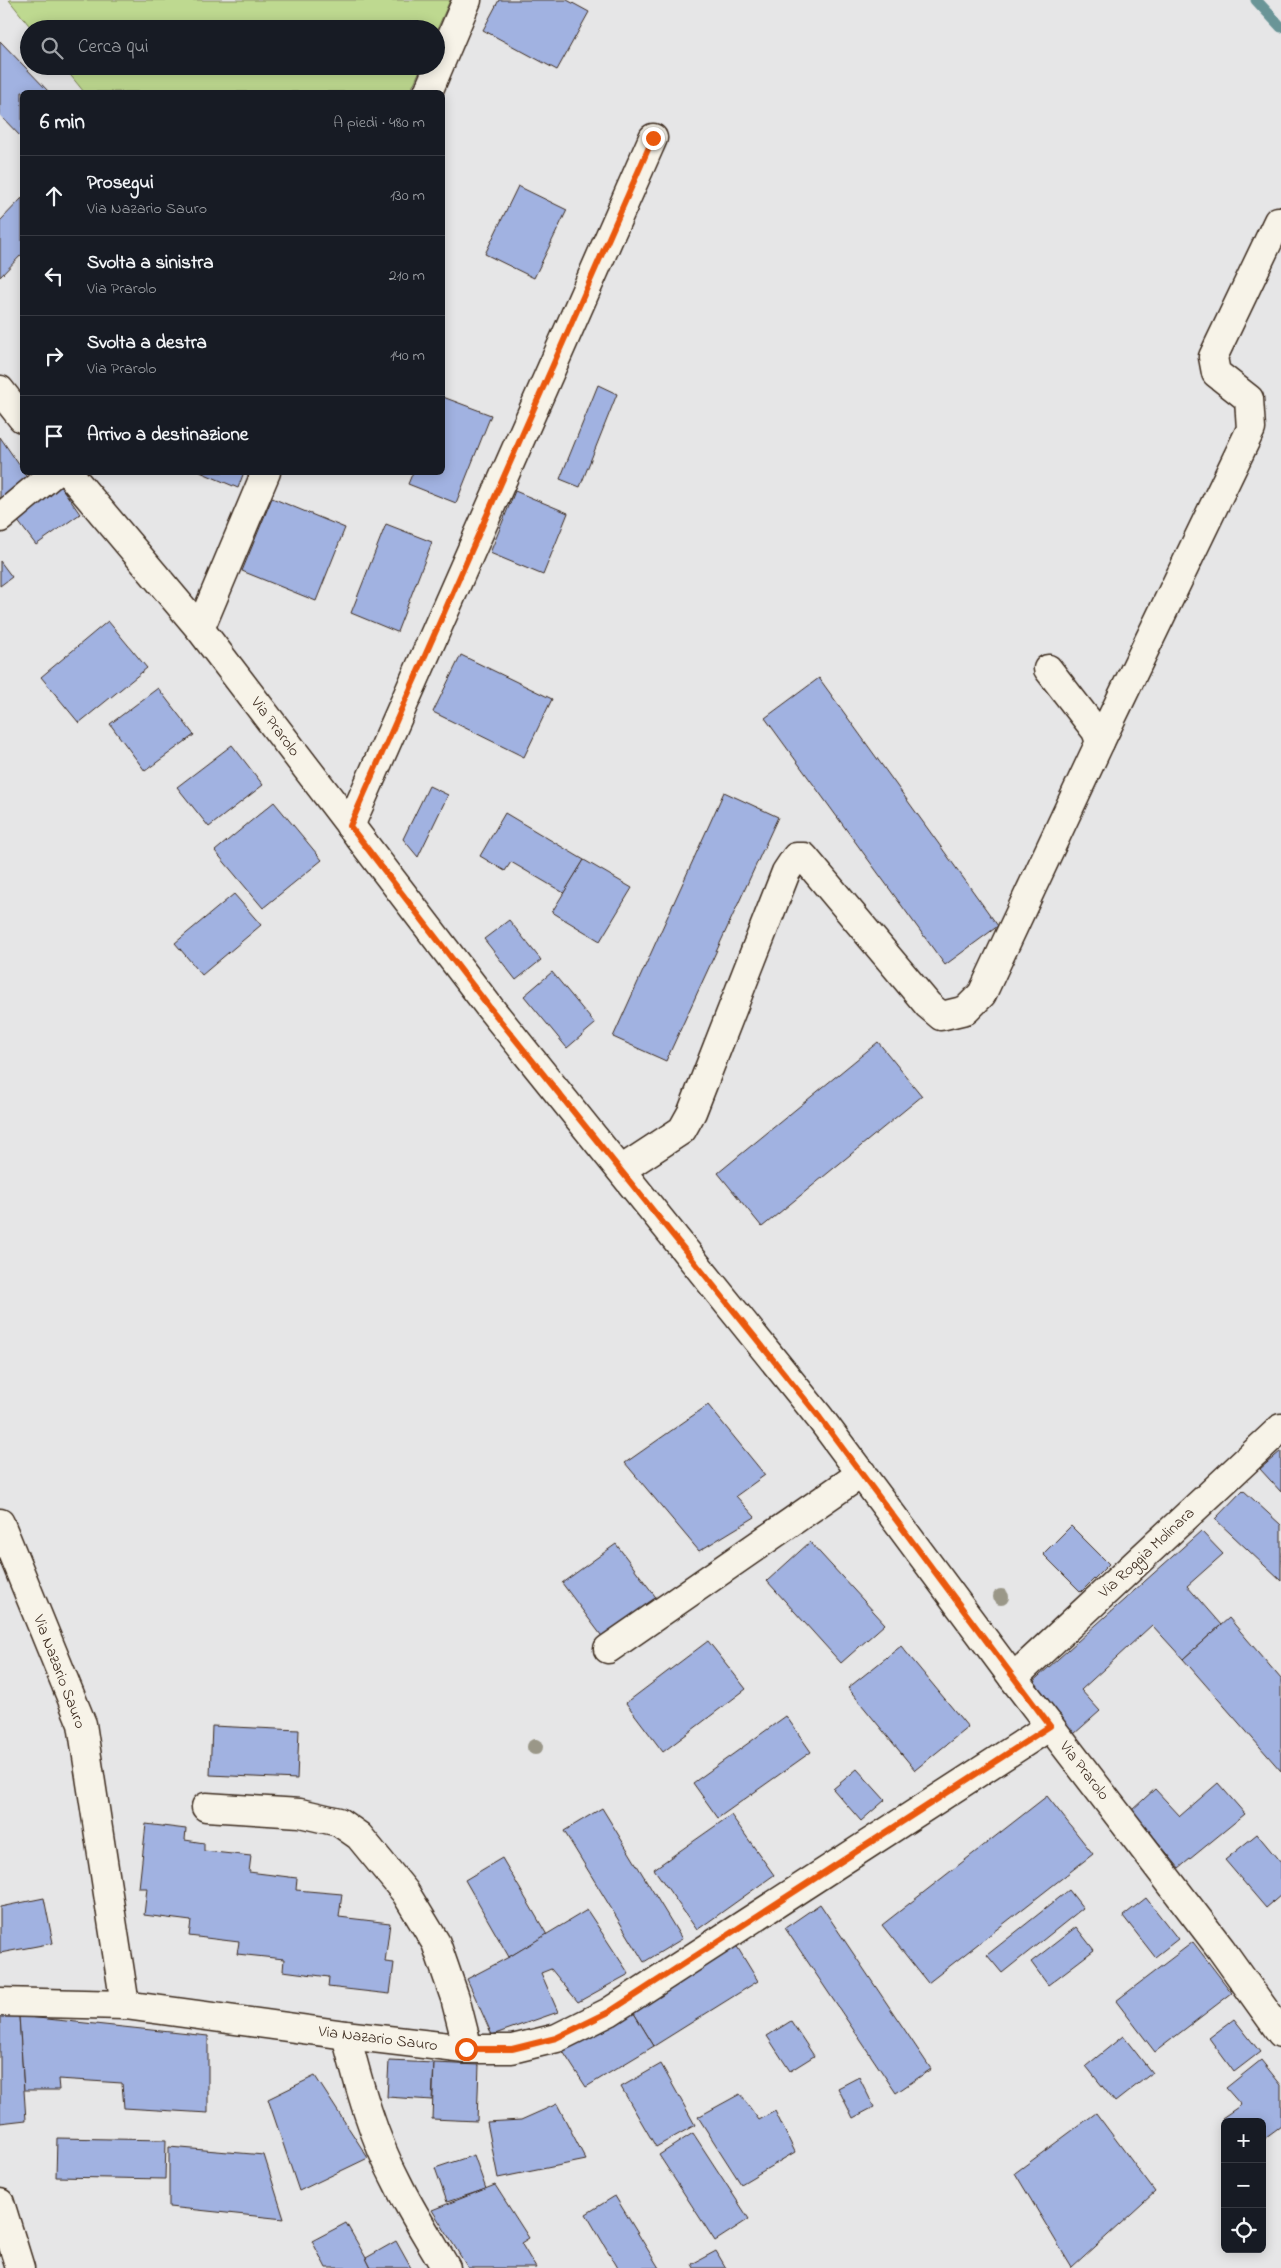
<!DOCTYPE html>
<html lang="it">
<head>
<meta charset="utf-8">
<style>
  :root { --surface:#171b24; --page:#242831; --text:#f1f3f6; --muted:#9ea1a6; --line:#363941 }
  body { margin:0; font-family:"Indie Flower",sans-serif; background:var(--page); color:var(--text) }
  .controls { position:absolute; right:15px; bottom:15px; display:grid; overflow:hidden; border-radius:8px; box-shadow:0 2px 12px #0003 }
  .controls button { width:45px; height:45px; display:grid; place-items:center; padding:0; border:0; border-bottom:1px solid var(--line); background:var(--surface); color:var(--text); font:25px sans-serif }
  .stop { position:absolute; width:15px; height:15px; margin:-11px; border:4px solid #ea580c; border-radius:50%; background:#fff }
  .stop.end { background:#ea580c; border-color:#fff; box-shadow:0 1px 5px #0008 }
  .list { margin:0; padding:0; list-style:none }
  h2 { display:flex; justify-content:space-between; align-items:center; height:65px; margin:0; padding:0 20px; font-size:21px }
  h2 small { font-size:16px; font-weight:400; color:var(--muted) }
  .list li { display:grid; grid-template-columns:32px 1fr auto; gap:15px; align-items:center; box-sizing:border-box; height:80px; padding:0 20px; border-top:1px solid var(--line) }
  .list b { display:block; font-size:19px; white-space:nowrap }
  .list p { margin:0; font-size:16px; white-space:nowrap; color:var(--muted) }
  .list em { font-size:16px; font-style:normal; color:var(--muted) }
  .icon { flex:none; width:28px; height:28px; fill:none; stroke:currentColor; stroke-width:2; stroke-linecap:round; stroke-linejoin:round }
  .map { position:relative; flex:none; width:1281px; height:2268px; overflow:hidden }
  .search { position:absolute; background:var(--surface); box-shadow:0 2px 12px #0003; left:20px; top:20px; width:425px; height:55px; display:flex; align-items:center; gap:12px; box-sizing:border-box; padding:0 18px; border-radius:28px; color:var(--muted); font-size:19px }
  .panel { position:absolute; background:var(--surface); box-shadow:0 2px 12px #0003; left:20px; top:90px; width:425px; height:385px; border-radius:8px }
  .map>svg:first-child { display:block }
</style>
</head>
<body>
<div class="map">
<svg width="1281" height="2268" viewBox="0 0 1281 2268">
  <rect width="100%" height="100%" fill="#e6e6e7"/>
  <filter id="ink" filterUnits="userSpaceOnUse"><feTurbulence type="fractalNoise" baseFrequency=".02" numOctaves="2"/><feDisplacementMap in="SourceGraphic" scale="10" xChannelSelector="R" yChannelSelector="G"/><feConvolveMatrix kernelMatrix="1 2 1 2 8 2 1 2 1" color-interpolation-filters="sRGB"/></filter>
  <g filter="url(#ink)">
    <g fill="#bed990" stroke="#7c8257">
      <polygon points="9,0 450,0 436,32 436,29 32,29"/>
      <polygon points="63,66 422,66 410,92 84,92"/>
    </g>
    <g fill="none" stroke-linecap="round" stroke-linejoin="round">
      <polyline stroke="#6b9597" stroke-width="11" points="1256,0 1281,27"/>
    </g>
    <g fill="#a1b2e1" stroke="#3b2a1e">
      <polygon points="499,0 567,0 589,12 557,70 483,30"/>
      <polygon points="0,41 49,92 22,92 22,138 0,115"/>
      <polygon points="518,186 567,210 534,278 485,254"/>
      <polygon points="22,198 22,254 0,277 0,221"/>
      <polygon points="598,385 617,394 580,487 560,479"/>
      <polygon points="443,397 491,415 456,503 408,484 413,472 442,472"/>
      <polygon points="0,437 22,469 22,472 29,479 0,500"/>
      <polygon points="200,472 244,472 238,488"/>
      <polygon points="59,484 80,514 36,545 14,516"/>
      <polygon points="515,491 568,513 543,575 490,553"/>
      <polygon points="272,498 345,528 316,601 242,571"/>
      <polygon points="386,524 432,542 397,632 351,613"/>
      <polygon points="0,561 12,577 0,586"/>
      <polygon points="108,621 147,668 79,723 41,677"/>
      <polygon points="461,655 552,699 524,757 433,712"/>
      <polygon points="819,678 998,926 945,965 765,718"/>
      <polygon points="158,688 194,735 145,771 110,724"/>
      <polygon points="232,745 263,785 209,827 177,787"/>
      <polygon points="429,786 448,795 418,857 403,839"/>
      <polygon points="724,792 778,817 666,1061 613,1037"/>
      <polygon points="274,802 322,860 263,908 215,851"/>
      <polygon points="505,813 584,860 564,893 511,862 505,871 480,856"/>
      <polygon points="584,860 632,888 600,941 552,912"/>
      <polygon points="234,894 261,925 202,975 175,943"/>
      <polygon points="509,920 541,960 516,980 484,939"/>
      <polygon points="552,972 595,1024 567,1048 524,996"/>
      <polygon points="878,1042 922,1096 762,1227 718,1173"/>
      <polygon points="708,1405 765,1475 736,1496 755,1517 699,1551 625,1463"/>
      <polygon points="1281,1451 1281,1492 1260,1469"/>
      <polygon points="1243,1490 1281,1525 1281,1581 1215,1519"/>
      <polygon points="1071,1526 1109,1564 1081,1592 1043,1554"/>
      <polygon points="1201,1531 1223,1554 1187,1586 1221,1625 1183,1659 1152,1625 1081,1690 1100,1711 1074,1734 1030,1684"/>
      <polygon points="810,1542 885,1624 841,1663 767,1581"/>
      <polygon points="616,1544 658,1600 604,1639 562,1583"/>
      <polygon points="1229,1618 1281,1679 1281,1771 1183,1659"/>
      <polygon points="708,1641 746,1689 663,1752 626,1703"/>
      <polygon points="901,1646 968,1727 915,1770 848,1688"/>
      <polygon points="786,1716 811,1752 718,1818 693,1783"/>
      <polygon points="212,1726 299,1730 297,1779 210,1775"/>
      <polygon points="857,1769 885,1800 861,1821 833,1789"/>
      <polygon points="1218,1783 1245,1814 1179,1868 1132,1810 1155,1789 1180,1816"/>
      <polygon points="1047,1796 1093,1854 928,1983 882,1925"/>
      <polygon points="602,1808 682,1939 644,1962 564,1831"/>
      <polygon points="731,1815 774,1875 697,1930 654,1869"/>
      <polygon points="146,1824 186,1829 185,1840 204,1843 204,1851 251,1856 249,1872 297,1878 296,1890 342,1894 339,1917 390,1923 385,1962 394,1963 390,1994 328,1987 329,1977 283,1971 284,1959 237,1954 239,1942 189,1936 191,1921 144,1915 147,1888 139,1888"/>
      <polygon points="1257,1834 1281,1863 1281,1895 1266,1908 1225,1860"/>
      <polygon points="502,1858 547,1935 509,1957 465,1880"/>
      <polygon points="1069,1890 1083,1908 1002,1973 987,1955"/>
      <polygon points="44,1898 53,1943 0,1953 0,1907"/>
      <polygon points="1146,1898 1178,1939 1155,1957 1123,1916"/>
      <polygon points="820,1904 931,2069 896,2093 785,1928"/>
      <polygon points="587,1910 629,1974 578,2002 551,1969 541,1973 558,2012 492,2035 467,1979 509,1957"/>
      <polygon points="1076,1927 1094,1950 1048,1985 1031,1962"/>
      <polygon points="1193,1942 1232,1993 1155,2052 1116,2001"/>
      <polygon points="736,1945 758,1981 654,2046 632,2010"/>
      <polygon points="632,2010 654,2046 586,2087 562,2050"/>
      <polygon points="0,2015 19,2016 26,2120 0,2123"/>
      <polygon points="19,2016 208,2036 208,2113 124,2108 122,2083 58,2079 59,2090 24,2090"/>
      <polygon points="1234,2019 1260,2052 1234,2072 1209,2038"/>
      <polygon points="791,2021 814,2056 790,2071 767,2036"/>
      <polygon points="1123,2036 1152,2073 1115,2102 1086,2066"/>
      <polygon points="1261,2060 1281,2085 1281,2126 1262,2140 1262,2122 1225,2122 1222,2118 1241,2105 1226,2088"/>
      <polygon points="389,2061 434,2063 432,2100 387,2097"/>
      <polygon points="434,2063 479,2065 477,2121 432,2119"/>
      <polygon points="661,2064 695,2125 656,2147 621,2087"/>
      <polygon points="315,2076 368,2158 299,2191 268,2099"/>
      <polygon points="859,2077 874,2107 853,2118 838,2088"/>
      <polygon points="740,2094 759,2120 775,2111 795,2152 741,2184 698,2117"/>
      <polygon points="557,2104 586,2160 498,2178 487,2122 521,2120"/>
      <polygon points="1096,2113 1155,2192 1072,2268 1015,2173"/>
      <polygon points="693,2133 749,2219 715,2241 659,2155"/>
      <polygon points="57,2138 166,2140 165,2179 56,2177"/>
      <polygon points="169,2147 264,2155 284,2219 169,2207"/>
      <polygon points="474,2155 486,2189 447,2202 435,2168"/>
      <polygon points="495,2185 529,2238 521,2243 536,2268 468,2268 432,2210"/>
      <polygon points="615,2196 659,2268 618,2268 586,2214"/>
      <polygon points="346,2223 366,2258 371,2268 326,2268 312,2241"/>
      <polygon points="396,2241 411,2268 371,2268 366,2258"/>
      <polygon points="716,2251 726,2268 694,2268 692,2264"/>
    </g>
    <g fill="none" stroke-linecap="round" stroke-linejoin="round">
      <defs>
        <g id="minor">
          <polyline points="428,92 467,0"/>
          <polyline points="0,390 22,418"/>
          <polyline points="68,472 200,629 490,1008 820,1418 1013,1678 1221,1949 1281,2033"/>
          <polyline points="0,518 55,472"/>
          <polyline points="200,629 266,472"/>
          <polyline points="1100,742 1251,429 1249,399 1216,373 1213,357 1278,221"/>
          <polyline points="350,826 653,138"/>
          <polyline points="621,1170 682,1130 692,1112 786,872 796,857 804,857 928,1005 941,1016 966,1010 982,994 1100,742 1096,731 1048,669"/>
          <polyline points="0,1523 82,1724 125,2005"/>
          <polyline points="608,1649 862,1473"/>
          <polyline points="1013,1678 1281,1428"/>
          <polyline points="206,1807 300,1813 339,1822 359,1836 405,1892 436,1943 455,1998 465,2037 466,2049"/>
          <polyline points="0,2002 125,2005 346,2035 466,2049 512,2049 557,2038 609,2012 1050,1726"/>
          <path d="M346 2035C359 2086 373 2137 398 2184 412 2213 430 2240 446 2268"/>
          <polyline points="0,2203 20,2268"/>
        </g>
      </defs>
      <use href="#minor" stroke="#3b2a1e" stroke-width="31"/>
      <use href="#minor" stroke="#f7f3e8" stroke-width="28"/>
    </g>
    <g fill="#9a9788">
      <circle cx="1001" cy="1597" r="8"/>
      <circle cx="535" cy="1747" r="8"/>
    </g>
  </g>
  <g fill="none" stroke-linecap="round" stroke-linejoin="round" filter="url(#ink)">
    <polyline stroke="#ea580c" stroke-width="6" points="466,2049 512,2049 556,2038 609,2012 1050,1726 820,1418 490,1008 350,826 653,138"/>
  </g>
  <g text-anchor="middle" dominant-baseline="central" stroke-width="4.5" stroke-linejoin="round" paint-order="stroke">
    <g font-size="16" fill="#3b2a1e" stroke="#f7f3e8">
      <text transform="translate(275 727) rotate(53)">Via Prarolo</text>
      <text transform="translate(1147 1553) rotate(-43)">Via Roggia Molinara</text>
      <text transform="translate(59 1672) rotate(69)">Via Nazario Sauro</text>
      <text transform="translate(1084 1771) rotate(52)">Via Prarolo</text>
      <text transform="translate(378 2039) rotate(7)">Via Nazario Sauro</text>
    </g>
  </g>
</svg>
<div class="controls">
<button>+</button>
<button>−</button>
<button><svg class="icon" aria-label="locate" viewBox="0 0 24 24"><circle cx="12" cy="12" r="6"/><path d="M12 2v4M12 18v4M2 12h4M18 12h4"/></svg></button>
</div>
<div class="stop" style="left:466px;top:2049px"></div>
<div class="stop end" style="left:653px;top:138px"></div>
<div class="search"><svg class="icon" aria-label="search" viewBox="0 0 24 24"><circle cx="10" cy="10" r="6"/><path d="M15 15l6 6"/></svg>Cerca qui</div>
<section class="panel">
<h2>6 min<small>A piedi · 480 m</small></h2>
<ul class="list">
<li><svg class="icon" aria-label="ahead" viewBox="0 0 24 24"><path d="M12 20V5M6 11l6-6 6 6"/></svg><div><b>Prosegui</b><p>Via Nazario Sauro</p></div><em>130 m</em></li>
<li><svg class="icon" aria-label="left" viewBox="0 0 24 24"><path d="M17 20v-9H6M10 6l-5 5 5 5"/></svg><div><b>Svolta a sinistra</b><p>Via Prarolo</p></div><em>210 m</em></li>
<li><svg class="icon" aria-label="right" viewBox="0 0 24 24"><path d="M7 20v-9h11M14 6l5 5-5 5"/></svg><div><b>Svolta a destra</b><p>Via Prarolo</p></div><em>140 m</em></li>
<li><svg class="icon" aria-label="arrive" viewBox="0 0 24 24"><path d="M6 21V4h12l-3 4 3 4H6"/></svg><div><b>Arrivo a destinazione</b></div></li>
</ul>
</section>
</div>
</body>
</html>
